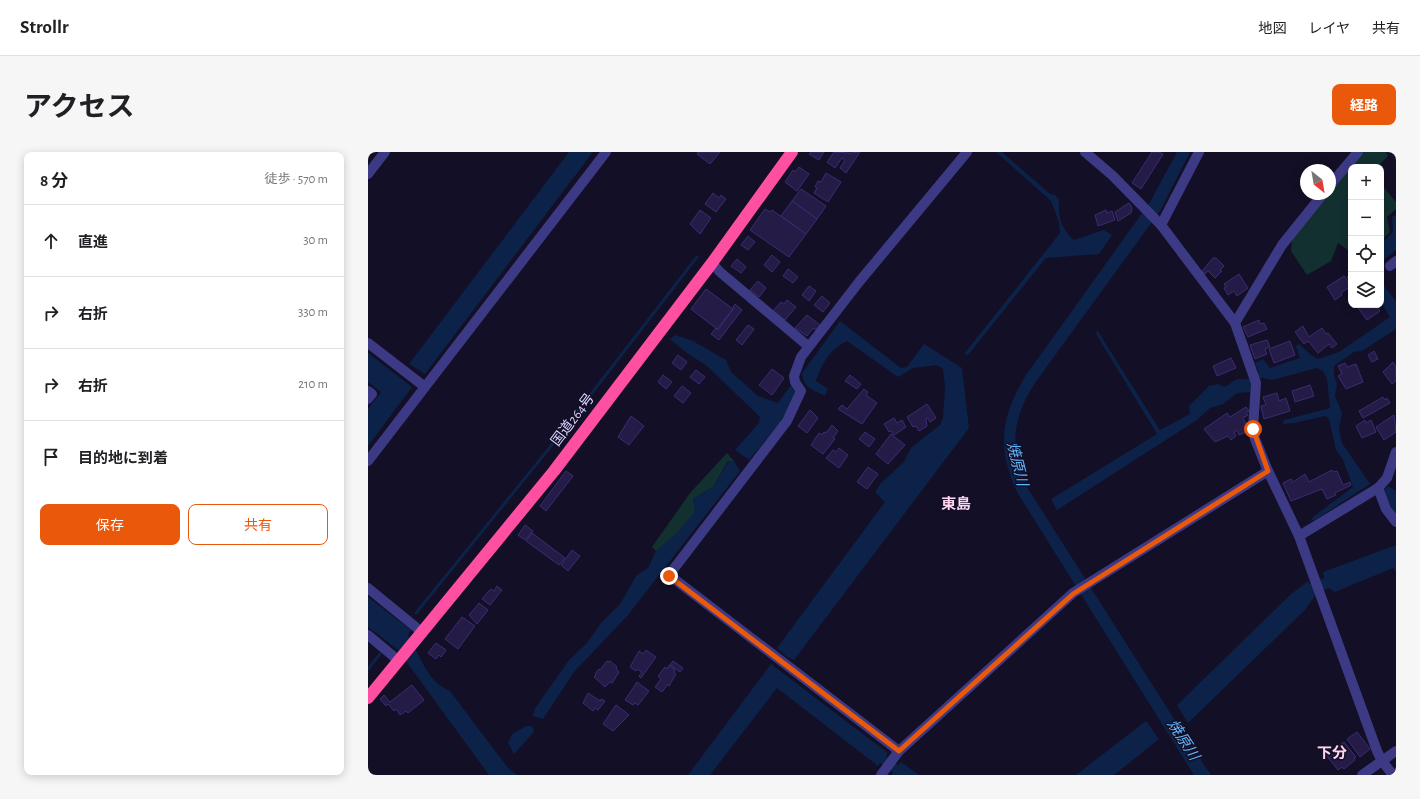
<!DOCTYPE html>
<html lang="ja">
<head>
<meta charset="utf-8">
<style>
  :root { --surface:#fff; --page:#f6f6f6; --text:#202124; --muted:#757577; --line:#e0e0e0; --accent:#ea580c }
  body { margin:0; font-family:"Alegreya Sans","Noto Sans JP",sans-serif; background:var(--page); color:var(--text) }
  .controls { position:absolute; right:12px; top:12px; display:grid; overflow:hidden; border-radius:8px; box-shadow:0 2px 10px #0003 }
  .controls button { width:36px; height:36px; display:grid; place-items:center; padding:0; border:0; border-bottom:1px solid var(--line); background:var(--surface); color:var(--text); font:20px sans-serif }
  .compass { position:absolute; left:932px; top:12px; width:36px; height:36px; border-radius:50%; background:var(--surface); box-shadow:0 2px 10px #0003; rotate:149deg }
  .stop { position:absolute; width:12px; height:12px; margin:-9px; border:3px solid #ea580c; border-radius:50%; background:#fff }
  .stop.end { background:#ea580c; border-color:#fff; box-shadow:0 1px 4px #0008 }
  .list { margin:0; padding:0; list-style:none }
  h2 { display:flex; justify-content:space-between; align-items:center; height:52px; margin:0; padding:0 16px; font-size:17px }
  h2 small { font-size:13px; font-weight:400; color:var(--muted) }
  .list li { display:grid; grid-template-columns:26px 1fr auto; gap:12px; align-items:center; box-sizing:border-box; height:72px; padding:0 16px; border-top:1px solid var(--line) }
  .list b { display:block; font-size:15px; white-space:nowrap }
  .list em { font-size:13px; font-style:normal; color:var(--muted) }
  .actions { display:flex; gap:8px; padding:12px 16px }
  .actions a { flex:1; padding:9px 0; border:1px solid var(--accent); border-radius:8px; text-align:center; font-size:14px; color:var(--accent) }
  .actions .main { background:var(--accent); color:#fff }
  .icon { flex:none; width:22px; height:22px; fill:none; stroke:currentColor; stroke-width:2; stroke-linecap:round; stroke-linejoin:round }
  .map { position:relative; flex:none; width:1028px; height:623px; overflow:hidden; border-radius:8px }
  header { display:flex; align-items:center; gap:24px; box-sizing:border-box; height:56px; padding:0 20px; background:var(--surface); border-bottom:1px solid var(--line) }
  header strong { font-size:19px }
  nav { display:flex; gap:22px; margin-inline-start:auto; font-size:14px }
  .intro { display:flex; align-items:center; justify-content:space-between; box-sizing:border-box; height:96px; padding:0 24px }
  h1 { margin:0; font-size:28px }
  .button { padding:10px 18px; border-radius:8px; background:var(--accent); color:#fff; font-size:14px; font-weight:700 }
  main { display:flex; gap:24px; padding:0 24px }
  aside { flex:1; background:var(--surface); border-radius:8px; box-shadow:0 2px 10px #0003 }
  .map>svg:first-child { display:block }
</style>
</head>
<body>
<header>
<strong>Strollr</strong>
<nav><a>地図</a><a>レイヤ</a><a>共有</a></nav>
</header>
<div class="intro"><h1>アクセス</h1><a class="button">経路</a></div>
<main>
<aside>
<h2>8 分<small>徒歩 · 570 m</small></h2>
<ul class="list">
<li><svg class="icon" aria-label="ahead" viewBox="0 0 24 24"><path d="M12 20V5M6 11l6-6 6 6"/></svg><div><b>直進</b></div><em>30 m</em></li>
<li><svg class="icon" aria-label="right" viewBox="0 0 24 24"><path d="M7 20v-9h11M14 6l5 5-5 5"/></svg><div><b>右折</b></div><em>330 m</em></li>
<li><svg class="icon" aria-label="right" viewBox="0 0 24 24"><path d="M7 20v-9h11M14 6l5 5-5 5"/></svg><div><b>右折</b></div><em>210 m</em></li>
<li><svg class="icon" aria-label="arrive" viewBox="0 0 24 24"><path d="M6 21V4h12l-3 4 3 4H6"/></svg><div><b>目的地に到着</b></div></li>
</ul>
<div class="actions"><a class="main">保存</a><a>共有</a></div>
</aside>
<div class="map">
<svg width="1028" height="623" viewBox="0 0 1028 623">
  <rect width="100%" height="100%" fill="#130f26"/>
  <g fill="#12302f">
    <polygon points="995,0 1018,0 1020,4 1009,15 983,15 983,100 970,91 963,109 939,123 923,99 924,87 959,42 962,42 962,38 989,3"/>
    <polygon points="1013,32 1028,50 1028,57 1019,65 1022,80 1013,89"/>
    <polygon points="359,301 366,309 360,309 345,335 325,347 327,360 309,382 288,399 284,395 322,341"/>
  </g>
  <g fill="#0c2248">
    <polygon points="201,0 225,0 57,222 41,212"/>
    <path d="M628 0H634L682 42 687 43 691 48C690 65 693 76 706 88L736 78 744 83 731 102 678 106 600 203 596 202 692 81 691 70 683 49Z"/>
    <path d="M809 0H822L792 59 667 231C643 269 642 294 659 335L822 592 843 623H826L649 340C629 295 632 266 658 223L782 50Z"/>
    <polygon points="1028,63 1028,98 1013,110 1013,92 1025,80 1024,65"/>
    <polygon points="1013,130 1028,149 1028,177 994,199 986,200 966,214 966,224 969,232 967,244 974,261 971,277 974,291 1002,332 947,368 942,369 945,365 985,335 975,308 968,298 961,267 957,264 926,271 915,272 916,268 962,256 959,227 955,219 949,216 904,228 894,226 883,232 882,240 869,241 855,252 842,256 829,268 689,358 683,347 789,282 728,182 729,178 792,278 822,262 821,254 841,234 850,232 857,235 869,227 880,227 891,221 887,211 895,207 902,216 932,206 928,194 931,192 943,203 950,207 971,200 1022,165 1013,150"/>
    <path d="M472 169 533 216 539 215 556 192 594 216 601 276 426 508 419 505 409 496 517 350 507 340 513 331 535 311 543 296 572 273 575 266 577 235 575 217 569 213 545 216 530 225 479 189C462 197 454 211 448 229L460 237 457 244C445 238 434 235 434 221Z"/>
    <polygon points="307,183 325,189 358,208 363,220 390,244 410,251 423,233 429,243 410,273 381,308 367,298 391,271 392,265 339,214 316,199 302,187"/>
    <polygon points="0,201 44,235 0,294 0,257 13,240 0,230"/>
    <polygon points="361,309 366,309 372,319 260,463 206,520 175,567 165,564 166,558 201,508 219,491 234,470 252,452 268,424 280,416 288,399 309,381 327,360 325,347 345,335"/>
    <polygon points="1020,334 1027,338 1028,341 1028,364 1015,342 1016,337"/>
    <polygon points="1028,393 1028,419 1025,416 967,440 961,436 946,441 947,444 937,458 820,571 809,553 922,443 940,429 941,432 956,426 955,420"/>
    <path d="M0 445 43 478 40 483C52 503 59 530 82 539L140 616 149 623H121L29 497 0 475Z"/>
    <polygon points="403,512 520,601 518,604 530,613 533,610 551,623 524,623 525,620 512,611 510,614 409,536 342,623 320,623"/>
    <polygon points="778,569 791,587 746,623 708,623"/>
    <polygon points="158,574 164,574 166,580 146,602 140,591 144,582"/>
  </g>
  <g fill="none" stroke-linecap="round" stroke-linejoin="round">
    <g stroke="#0c2248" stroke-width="3">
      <polyline points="48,461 179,299 329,105"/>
      <polyline points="0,517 12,502"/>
    </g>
  </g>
  <g fill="#241b47" stroke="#3b2d73">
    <polygon points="330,0 352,0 342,12 329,2"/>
    <polygon points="443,0 456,0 451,8 441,2"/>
    <polygon points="466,0 483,1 492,0 478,21 472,16 477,8 474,6 467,16 459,10"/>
    <polygon points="784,0 791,0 795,2 773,37 764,31"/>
    <polygon points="431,15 441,22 429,39 417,30 425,18 427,20"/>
    <polygon points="458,21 473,30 460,50 446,41 449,36 447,35 450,29 453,30"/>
    <polygon points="433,37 458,54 449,67 424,49"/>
    <polygon points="345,41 351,46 353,43 358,47 348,60 337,52"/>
    <polygon points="424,49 449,67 438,82 413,64"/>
    <polygon points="761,51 764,56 763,61 750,69 747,60"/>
    <polygon points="397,57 402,60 404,58 438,82 421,105 382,78"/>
    <polygon points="332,58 343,66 332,82 322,72"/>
    <polygon points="738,58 739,61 744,59 747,68 730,74 727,63"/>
    <polygon points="380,84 387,90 380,98 373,93"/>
    <polygon points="404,103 412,110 404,120 396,113"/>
    <polygon points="845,106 848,106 856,114 852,118 854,119 847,126 840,119 837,122 834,119"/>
    <polygon points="369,107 378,115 373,121 363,114"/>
    <polygon points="420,117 430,125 425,131 415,124"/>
    <polygon points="983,121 983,131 979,125"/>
    <polygon points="871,122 880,136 869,144 866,139 860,143 856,136 858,135 856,132"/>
    <polygon points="976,124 983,134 973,141 974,143 967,148 959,135"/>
    <polygon points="390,129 398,136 391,145 382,138"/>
    <polygon points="441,134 448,139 441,149 434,143"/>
    <polygon points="338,137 365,157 349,177 323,157"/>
    <polygon points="454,144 462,151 455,160 446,153"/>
    <polygon points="419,148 428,155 417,168 405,159 413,150 416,152"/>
    <polygon points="367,152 374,158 351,188 343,182 348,176 350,178 366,156 365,155"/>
    <polygon points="994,153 1007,153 1012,159 999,168 990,156"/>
    <polygon points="439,163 452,173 448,178 445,176 439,184 427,176"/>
    <polygon points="891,168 892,172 896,171 899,177 880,185 875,175"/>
    <polygon points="380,173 386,177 374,193 368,188"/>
    <polygon points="935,174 941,185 954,176 958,182 960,181 969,192 964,196 961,192 950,201 940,189 936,192 927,180"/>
    <polygon points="899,188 902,195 897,197 899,202 887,207 882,193"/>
    <polygon points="922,189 927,203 906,211 901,197"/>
    <polygon points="1006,199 1010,207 1004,210 1000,203"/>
    <polygon points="310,203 319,210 313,218 304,211"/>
    <polygon points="863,206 868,216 849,224 845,214"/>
    <polygon points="1025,210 1028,215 1028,229 1024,232 1015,220"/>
    <polygon points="977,211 979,215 988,212 995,230 978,237 970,224 974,222 970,214"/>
    <polygon points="404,217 416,226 404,243 391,233"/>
    <polygon points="328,218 337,225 331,232 322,225"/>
    <polygon points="295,223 304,230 298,237 290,230"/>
    <polygon points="482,223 493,232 489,237 477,229"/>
    <polygon points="942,233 946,244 927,250 924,239"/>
    <polygon points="314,234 323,241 315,251 306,244"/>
    <polygon points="496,237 500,240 498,243 509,251 494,272 470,257 474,253 479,257"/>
    <polygon points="909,241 911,249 918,246 922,259 896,267 893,254 898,253 895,245"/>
    <polygon points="1015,245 1017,248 1019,246 1022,251 995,266 991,259"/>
    <polygon points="559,252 568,266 562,270 560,266 558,267 559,274 551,279 548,274 545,275 539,265"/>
    <polygon points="878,255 881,259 878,260 880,263 875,266 881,279 871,283 869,278 866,280 868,284 863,288 860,284 847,290 836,277 859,261 862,265"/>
    <polygon points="442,258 450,266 439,281 430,274"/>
    <polygon points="1026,263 1028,280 1016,288 1008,275"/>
    <polygon points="263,264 276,274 261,293 250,285"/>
    <polygon points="526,266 529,271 534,268 538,275 526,283 523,279 521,280 516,272"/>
    <polygon points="997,268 998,271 1003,268 1008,280 994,286 988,274"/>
    <polygon points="464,273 470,279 465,286 467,287 455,302 443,293 451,281 454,283 456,280 458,281"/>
    <polygon points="497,280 507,287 501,295 491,287"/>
    <polygon points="523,282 537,293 520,312 508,302"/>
    <polygon points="471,296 480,303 471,316 458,306 465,298 468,300"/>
    <polygon points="500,315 510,322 499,337 489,330"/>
    <polygon points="964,318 965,320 969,319 975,333 982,330 983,333 967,341 968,343 959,347 954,337 923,349 915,331 923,327 925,330 937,322 941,330"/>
    <polygon points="198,319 205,324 178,359 172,354"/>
    <polygon points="157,373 165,379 157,388 150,383"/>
    <polygon points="164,381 197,406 191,413 158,389"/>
    <polygon points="204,398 212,404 200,419 193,413"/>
    <polygon points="129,434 134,438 122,453 114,447 120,440 123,437 126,439"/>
    <polygon points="111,451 120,458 109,472 101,463"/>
    <polygon points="94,465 107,474 90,497 77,487"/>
    <polygon points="68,491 78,498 73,505 71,503 68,507 60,501"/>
    <polygon points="278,498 288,505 273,526 271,524 274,520 269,517 268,519 262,515 271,499 275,502"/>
    <polygon points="239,509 241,510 242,509 249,515 248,517 251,520 244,531 242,530 237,535 226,525 228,523 227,522 231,517 232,518"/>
    <polygon points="305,509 315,516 312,520 302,513"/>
    <polygon points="301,513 307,518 306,520 308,522 301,534 300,532 294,540 287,535 293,527 290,524 297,515 299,517"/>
    <polygon points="269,530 281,539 270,553 267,551 265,553 257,548"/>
    <polygon points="44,533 56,548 40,561 38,559 32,563 28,557 26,559 20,552 18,554 12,547 16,543 22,550"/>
    <polygon points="220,541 232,549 233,547 237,549 230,558 227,556 225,559 215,551"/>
    <polygon points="248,553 261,563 245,579 235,572"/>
    <polygon points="989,580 1002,597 992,605 979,587"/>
    <polygon points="976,590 988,605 986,606 987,608 976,617 974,615 970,618 958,603"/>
  </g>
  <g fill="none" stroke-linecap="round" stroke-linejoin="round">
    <g stroke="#3d3a85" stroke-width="10">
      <polyline points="717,0 745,24 793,73 867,171"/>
      <polyline points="0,22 17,0"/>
      <polyline points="962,33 990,0"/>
      <polyline points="955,42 914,93 867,171 888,231 885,277 887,287 900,319 931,384 1009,599 1014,609 1025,623"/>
      <polyline points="793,73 831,0"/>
      <polyline points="344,111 352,120 440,194"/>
      <polyline points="1022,114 1028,109"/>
      <polyline points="0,191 57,235"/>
      <polyline points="0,239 4,242 0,247"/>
      <polyline points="1028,300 1019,326 1010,336 1018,357 1028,370"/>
      <polyline points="0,309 238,0"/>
      <polyline points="931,384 1010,336"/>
      <polyline points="0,436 55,481"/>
      <polyline points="0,483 31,509"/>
      <polyline points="531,599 301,423 419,269 433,239 427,230 426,224 433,205 491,130 599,0"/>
      <polyline points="513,623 531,599 705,441 900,319"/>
      <polyline points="994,623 1028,599"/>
    </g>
    <polyline stroke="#ff4fa3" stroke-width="12" points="0,546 186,319 344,111 424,0"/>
  </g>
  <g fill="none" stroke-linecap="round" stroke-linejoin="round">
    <polyline stroke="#ea580c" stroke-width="5" points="301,424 531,599 705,442 900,319 885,277"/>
  </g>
  <g text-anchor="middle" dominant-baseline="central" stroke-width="3" stroke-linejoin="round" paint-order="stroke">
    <g font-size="14" fill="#d9d4ff" stroke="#130f26">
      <text transform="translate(205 268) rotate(-53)">国道264号</text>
    </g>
    <g font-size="15" font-style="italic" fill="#62b6ff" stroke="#130f26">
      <text transform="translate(649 312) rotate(76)">焼原川</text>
      <text transform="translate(815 588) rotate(57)">焼原川</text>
    </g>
    <g font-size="15" font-weight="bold" fill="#ffd6f0" stroke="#130f26">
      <text x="588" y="352">東島</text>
      <text x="964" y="601">下分</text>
    </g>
  </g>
</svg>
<div class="controls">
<button>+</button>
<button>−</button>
<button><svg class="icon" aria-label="locate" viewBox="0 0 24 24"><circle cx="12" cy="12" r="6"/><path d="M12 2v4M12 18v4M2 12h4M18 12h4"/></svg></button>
<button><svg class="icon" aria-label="layers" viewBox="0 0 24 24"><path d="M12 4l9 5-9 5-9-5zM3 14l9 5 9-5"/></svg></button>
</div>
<svg class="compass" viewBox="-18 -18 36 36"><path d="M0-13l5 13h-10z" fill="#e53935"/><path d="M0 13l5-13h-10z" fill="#757577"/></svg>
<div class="stop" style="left:885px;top:277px"></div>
<div class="stop end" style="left:301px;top:424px"></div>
</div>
</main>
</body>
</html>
